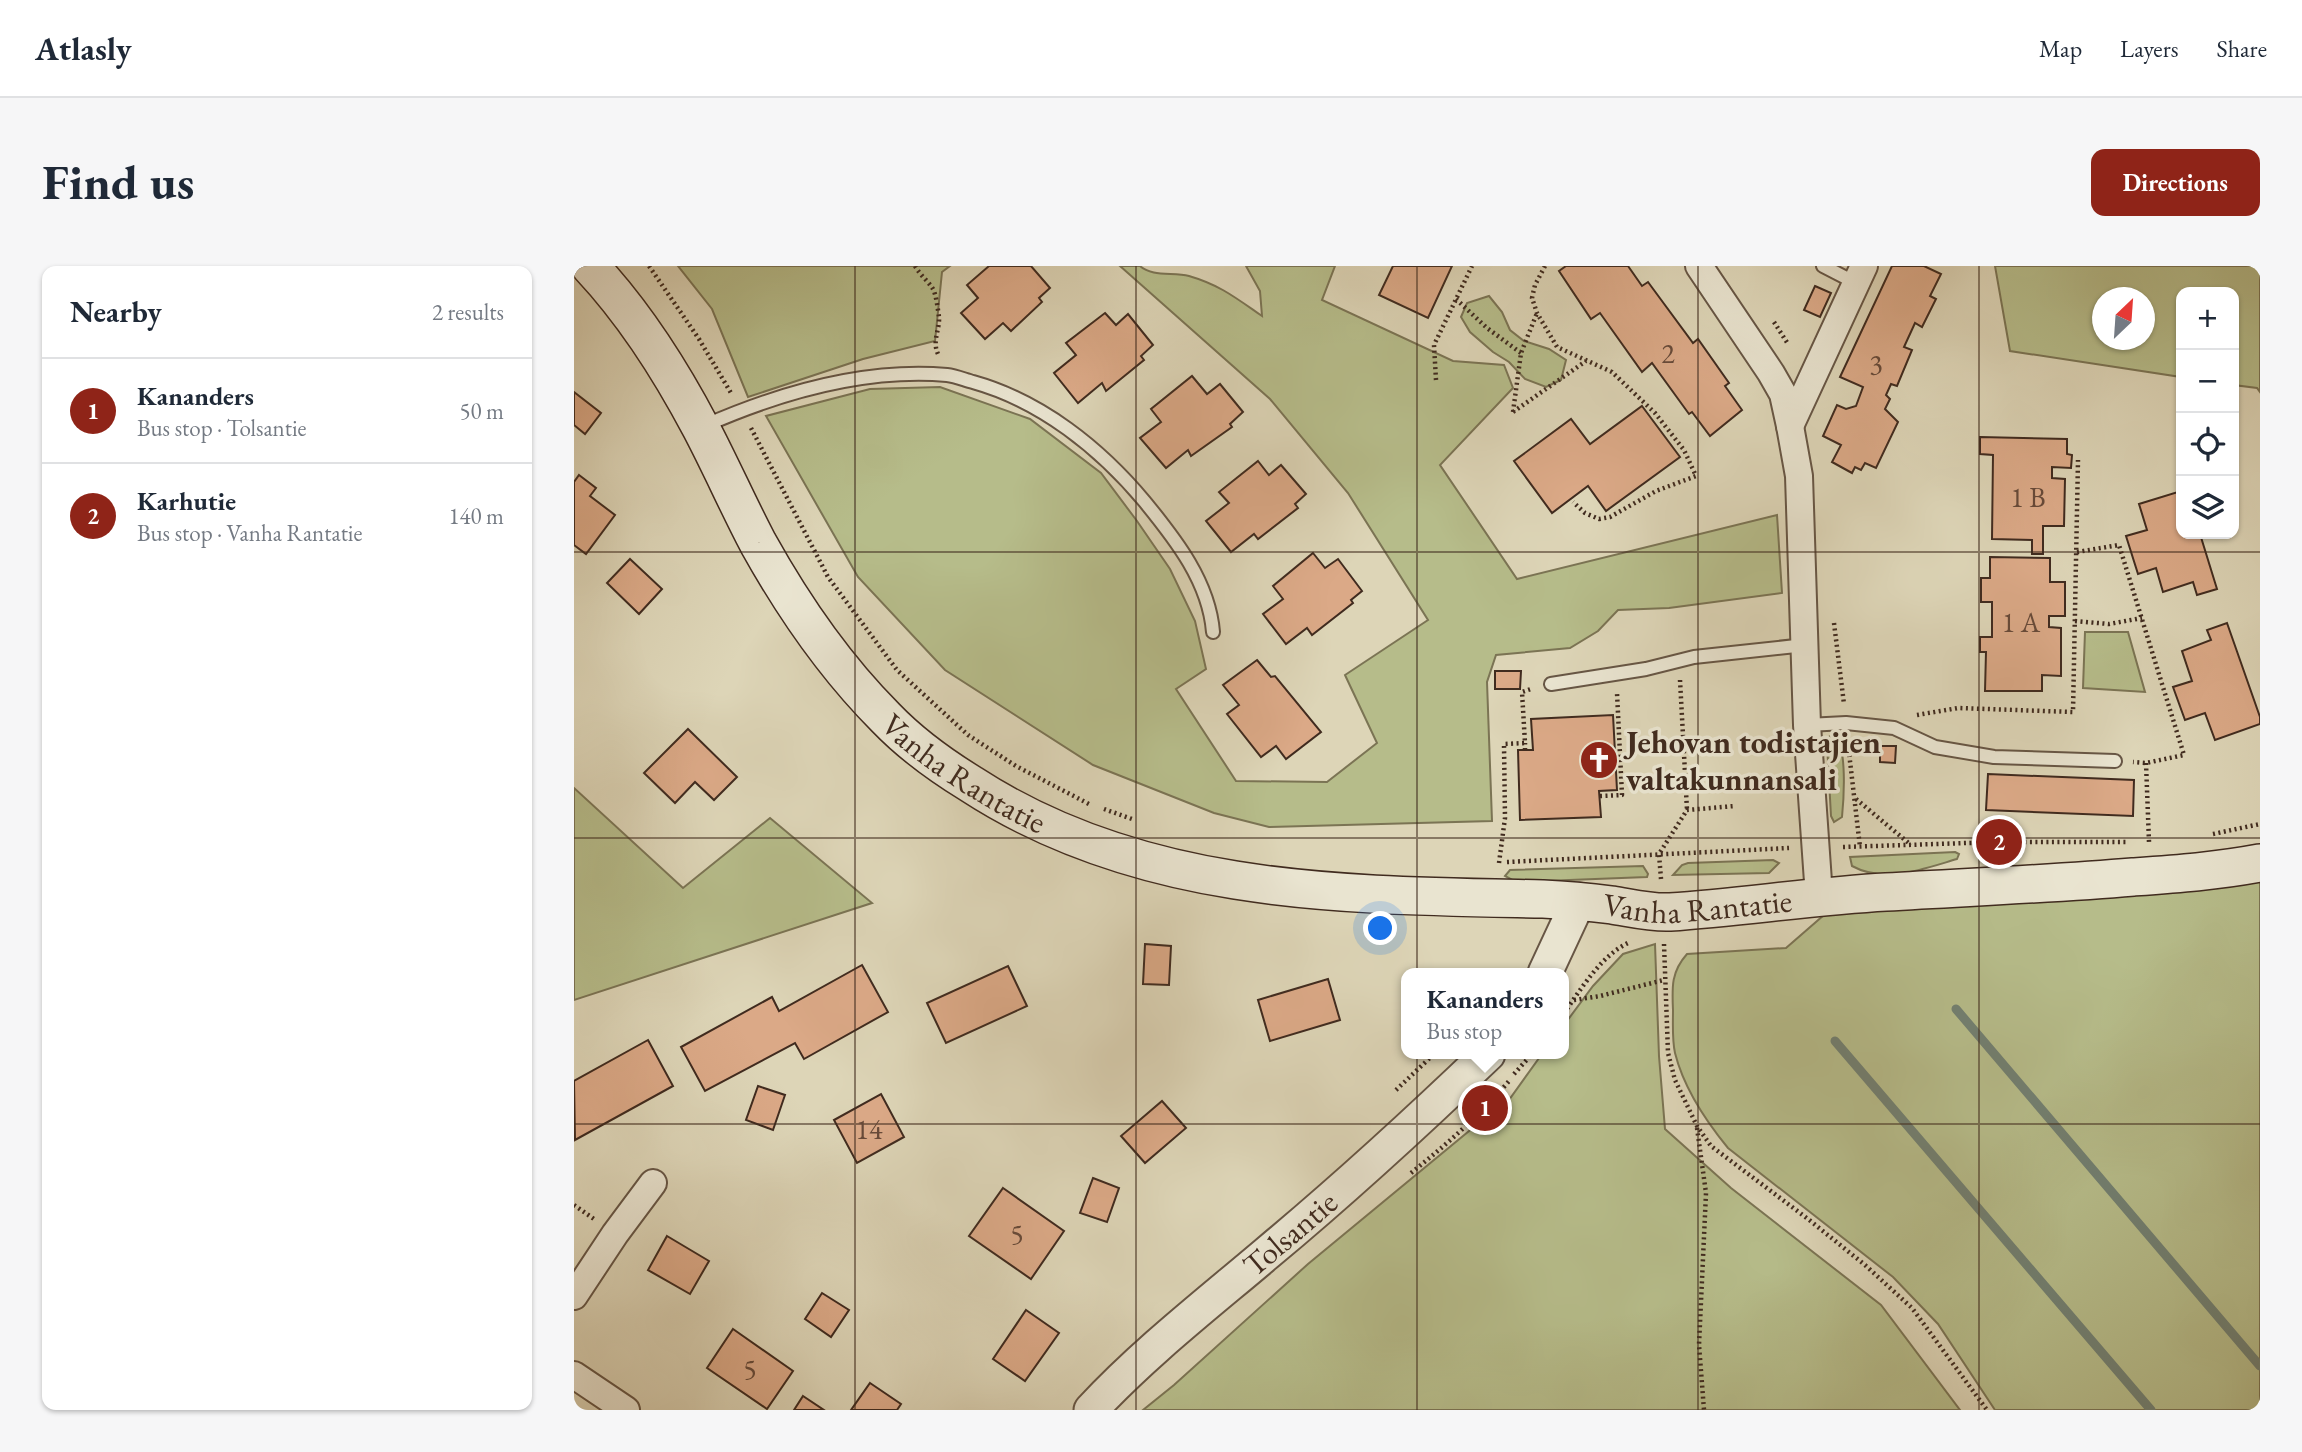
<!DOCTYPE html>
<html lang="en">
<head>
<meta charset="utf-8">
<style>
  :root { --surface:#fff; --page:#f6f6f7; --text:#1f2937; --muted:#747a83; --line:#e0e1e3; --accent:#8f2418 }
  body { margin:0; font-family:"EB Garamond",serif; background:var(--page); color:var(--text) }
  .controls { position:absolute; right:21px; top:21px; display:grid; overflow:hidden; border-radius:14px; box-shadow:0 2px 5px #0004 }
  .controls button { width:63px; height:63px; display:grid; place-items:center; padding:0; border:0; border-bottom:2px solid var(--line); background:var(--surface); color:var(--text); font:35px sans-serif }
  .compass { position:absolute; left:1518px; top:21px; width:63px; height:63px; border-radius:50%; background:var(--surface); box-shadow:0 2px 5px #0004; rotate:25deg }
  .you { position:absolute; left:807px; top:663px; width:24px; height:24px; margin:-18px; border:5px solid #fff; border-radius:50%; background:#1a73e8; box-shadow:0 0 0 10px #1a73e833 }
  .badge { display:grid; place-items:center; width:46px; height:46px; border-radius:50%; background:var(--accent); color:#fff; font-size:23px; font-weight:700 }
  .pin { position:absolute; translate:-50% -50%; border:4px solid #fff; box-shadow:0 2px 7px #0006 }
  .popup { position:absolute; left:827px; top:702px; width:168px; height:91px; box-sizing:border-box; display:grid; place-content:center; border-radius:14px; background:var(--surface); filter:drop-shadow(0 2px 5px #0005); font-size:23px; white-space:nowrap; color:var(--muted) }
  .popup b { font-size:26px; color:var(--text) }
  .popup::after { content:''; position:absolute; left:50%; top:100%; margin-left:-14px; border:14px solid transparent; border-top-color:var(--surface) }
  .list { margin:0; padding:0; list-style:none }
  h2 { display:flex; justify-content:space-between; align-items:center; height:91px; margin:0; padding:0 28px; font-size:30px }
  h2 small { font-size:23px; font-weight:400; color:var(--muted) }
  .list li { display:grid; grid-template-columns:46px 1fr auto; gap:21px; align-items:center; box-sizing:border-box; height:105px; padding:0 28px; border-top:2px solid var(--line) }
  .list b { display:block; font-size:26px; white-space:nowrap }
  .list p { margin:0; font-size:23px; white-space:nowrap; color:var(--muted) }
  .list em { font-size:23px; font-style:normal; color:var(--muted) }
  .icon { flex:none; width:38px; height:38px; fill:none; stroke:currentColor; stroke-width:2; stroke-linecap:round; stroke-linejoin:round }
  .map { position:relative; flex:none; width:1686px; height:1144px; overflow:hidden; border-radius:14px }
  header { display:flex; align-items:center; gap:42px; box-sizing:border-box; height:98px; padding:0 35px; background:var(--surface); border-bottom:2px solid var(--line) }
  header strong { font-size:33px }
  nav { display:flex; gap:38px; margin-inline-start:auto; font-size:24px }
  .intro { display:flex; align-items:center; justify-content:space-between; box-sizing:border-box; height:168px; padding:0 42px }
  h1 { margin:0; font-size:49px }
  .button { padding:18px 32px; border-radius:14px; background:var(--accent); color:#fff; font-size:24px; font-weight:700 }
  main { display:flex; gap:42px; padding:0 42px }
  aside { flex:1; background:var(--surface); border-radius:14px; box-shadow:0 2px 5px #0004 }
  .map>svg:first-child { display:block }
</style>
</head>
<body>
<header>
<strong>Atlasly</strong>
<nav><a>Map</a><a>Layers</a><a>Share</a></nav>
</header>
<div class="intro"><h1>Find us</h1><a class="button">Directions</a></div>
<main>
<aside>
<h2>Nearby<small>2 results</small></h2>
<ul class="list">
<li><span class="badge">1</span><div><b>Kananders</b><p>Bus stop · Tolsantie</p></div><em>50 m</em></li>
<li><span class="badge">2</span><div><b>Karhutie</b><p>Bus stop · Vanha Rantatie</p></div><em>140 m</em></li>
</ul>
</aside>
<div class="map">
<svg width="1686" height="1144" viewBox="0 0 1686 1144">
  <rect width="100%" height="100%" fill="#ddd5b7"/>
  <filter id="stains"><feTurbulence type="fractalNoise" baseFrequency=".00286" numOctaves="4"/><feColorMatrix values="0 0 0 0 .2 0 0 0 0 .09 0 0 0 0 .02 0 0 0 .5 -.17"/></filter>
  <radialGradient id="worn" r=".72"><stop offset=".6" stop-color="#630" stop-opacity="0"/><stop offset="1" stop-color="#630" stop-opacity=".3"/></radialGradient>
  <g fill="#b6bc8a" stroke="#7b7454" stroke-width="2" fill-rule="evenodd">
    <polygon points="104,0 376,0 368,6 361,75 289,93 174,131 138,43"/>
    <path d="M546 0H566C578 11 599 6 615 10 646 19 662 32 688 50L686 25 672 0H761L748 34 879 95 930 99 939 122 866 199 943 313 1203 249 1208 327 1095 342 1044 344 1024 365 996 382 922 389 913 416 918 555 695 561 640 547 519 499 371 404 284 311 192 150 296 123 366 121 456 153 527 207 563 255 596 303 621 355 632 403 602 423 662 515 753 516 803 477 771 409 854 354 774 227 696 133Z"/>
    <path d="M1421 0H1686V126L1683 122 1660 119V26H1607V111L1436 85ZM1528 32H1570V74H1528Z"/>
    <polygon points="915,30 928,46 936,64 950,75 975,83 992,94 987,114 972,121 951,113 935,96 919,86 896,66 887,51 893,37"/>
    <polygon points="1511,366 1554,366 1571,426 1509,422"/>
    <path d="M1261 467C1273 483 1270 531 1268 551L1260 556 1257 550 1253 478 1255 471Z"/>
    <polygon points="0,522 109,622 196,552 298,637 0,734"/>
    <path d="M1381 586 1385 588 1383 593C1349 603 1311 618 1278 600L1276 591Z"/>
    <polygon points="1199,594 1205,597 1195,607 1099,609 1108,599 1114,597"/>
    <polygon points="1069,600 1074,608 1073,611 942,616 931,610 936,604"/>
    <path d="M1686 612V1144H1421L1364 1058 1319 1011 1154 882C1131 854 1110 823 1101 787 1098 774 1099 758 1099 744 1098 721 1097 706 1113 688L1212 682 1250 649Z"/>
    <polygon points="1081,678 1085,790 1091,863 1157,922 1307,1039 1386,1144 569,1144 600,1119 734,998 906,856 913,860 927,845 968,788 990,788 990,759 1019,720 1049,688"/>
  </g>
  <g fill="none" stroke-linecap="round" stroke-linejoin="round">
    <g stroke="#728072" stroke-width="9">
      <polyline points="1382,743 1686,1100"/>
      <polyline points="1261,775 1577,1144"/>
    </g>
  </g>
  <g fill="#dba987" stroke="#402b1f" stroke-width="2">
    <polygon points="415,0 457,0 476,22 465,32 468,36 437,65 429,57 411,73 387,47 404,32 393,19"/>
    <polygon points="819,0 878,0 854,52 805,29"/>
    <polygon points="992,0 1054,0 1068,20 1074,16 1119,77 1124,73 1155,117 1151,120 1168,144 1136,170 1118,146 1115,148 1078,97 1068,106 1026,47 1017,53 985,5"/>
    <polygon points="1318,0 1350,0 1367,8 1356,30 1362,33 1348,61 1341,57 1330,81 1338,84 1323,120 1317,118 1312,129 1316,133 1311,143 1324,156 1302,202 1291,197 1287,204 1281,201 1278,207 1258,196 1267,179 1249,170 1263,139 1272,143 1282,140 1289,121 1266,111"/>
    <polygon points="1241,20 1257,27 1246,51 1230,44"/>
    <polygon points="531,47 542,59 554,48 579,79 567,90 570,94 532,125 528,117 504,137 480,107 502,89 492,77"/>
    <polygon points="618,110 633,128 646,118 669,146 656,158 658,161 617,190 614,184 592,202 566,172 587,156 577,143"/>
    <polygon points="0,126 27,147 11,168 0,159"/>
    <polygon points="1068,140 1106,191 1032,245 1014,220 978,247 940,195 997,153 1016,178"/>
    <polygon points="1406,171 1493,173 1493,188 1498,189 1497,202 1478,201 1478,212 1491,213 1490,260 1469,260 1469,288 1458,288 1458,274 1418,273 1419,189 1406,188"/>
    <polygon points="684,195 695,209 707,199 732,228 721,238 724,242 684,273 680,268 657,286 632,255 655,237 645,226"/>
    <polygon points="5,209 22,222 16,230 41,249 12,288 0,279 0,216"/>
    <polygon points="1607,225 1607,268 1626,268 1643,323 1623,329 1619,316 1589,326 1582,302 1564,308 1552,270 1573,264 1565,238"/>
    <polygon points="739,287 751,302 764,293 788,325 777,334 779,337 738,369 733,362 712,378 689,348 709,333 699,320"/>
    <polygon points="1416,291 1476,292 1476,316 1491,316 1491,350 1475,350 1475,361 1487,362 1487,410 1468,409 1468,425 1411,425 1412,386 1406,386 1406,371 1418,371 1418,336 1407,336 1407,312 1416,312"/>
    <polygon points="56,293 88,323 65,348 33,317"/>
    <polygon points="1653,357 1686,451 1686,458 1641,474 1631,447 1611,454 1599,421 1618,415 1608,385 1637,374 1633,364"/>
    <polygon points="683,394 697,411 701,410 747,466 712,493 702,480 687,491 653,448 665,439 649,419"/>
    <polygon points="921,405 947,405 946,423 921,423"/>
    <polygon points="1039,449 1043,524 1025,525 1027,551 946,554 944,484 959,484 957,453"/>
    <polygon points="114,463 163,511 140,534 121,516 101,537 70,507"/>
    <polygon points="1306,480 1322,480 1321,497 1306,496"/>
    <polygon points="1414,508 1560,514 1559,550 1412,544"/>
    <polygon points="571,678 597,680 595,719 569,718"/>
    <polygon points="288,699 314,746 230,793 221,777 131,825 107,781 198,731 205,745"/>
    <polygon points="434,700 453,740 372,777 353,737"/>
    <polygon points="754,713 766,754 696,775 684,734"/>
    <polygon points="74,774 99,820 1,874 0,815"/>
    <polygon points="184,820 211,829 199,864 172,854"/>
    <polygon points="307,828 330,871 283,897 260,854"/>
    <polygon points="588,835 612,862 571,897 547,870"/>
    <polygon points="919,839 925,844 913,858 907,853"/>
    <polygon points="519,912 545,922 533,956 506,947"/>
    <polygon points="429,922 490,965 457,1013 395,970"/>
    <polygon points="93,970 135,995 116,1028 74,1004"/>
    <polygon points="248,1027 275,1044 257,1071 231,1053"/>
    <polygon points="452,1044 485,1067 451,1115 419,1093"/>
    <polygon points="159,1063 219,1105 193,1143 133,1102"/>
    <polygon points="296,1117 327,1138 323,1144 277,1144"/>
    <polygon points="229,1130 250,1144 220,1144"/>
  </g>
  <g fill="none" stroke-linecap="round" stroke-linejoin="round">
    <defs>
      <g id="service">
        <polyline points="1249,0 1282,17"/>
        <path d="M130 160C205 127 291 102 373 109 382 110 391 114 399 116 467 135 526 182 571 236 602 274 635 316 639 366"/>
        <polyline points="977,418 1072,403 1120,391 1231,379"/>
        <polyline points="1233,459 1272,457 1320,462 1361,481 1420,491 1541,495"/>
      </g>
      <g id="minor">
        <polyline points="1125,0 1197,107 1209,128 1216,160 1225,210 1233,459 1245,630"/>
        <polyline points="1216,160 1290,0"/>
        <polyline points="0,1030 41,968 79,917"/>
        <polyline points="0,1109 52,1144"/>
      </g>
      <g id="tertiary">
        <polyline points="971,707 1005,634"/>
        <path id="s1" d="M517 1144C570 1087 633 1038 692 988 769 924 842 857 914 788"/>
      </g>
      <g id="secondary">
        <path id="s2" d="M16 0C60 47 97 105 127 162 147 200 164 239 184 277 219 340 261 401 312 452 337 478 366 499 397 518 569 630 772 629 969 633 992 634 1014 636 1038 639 1057 642 1077 647 1096 646 1168 641 1240 630 1312 626 1394 621 1477 618 1559 611 1601 608 1644 605 1686 597"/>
      </g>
    </defs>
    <use href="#service" stroke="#675645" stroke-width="16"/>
    <use href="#minor" stroke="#675645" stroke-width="30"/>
    <use href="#tertiary" stroke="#675645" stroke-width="37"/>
    <use href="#secondary" stroke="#402b1f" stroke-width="40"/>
    <g stroke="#402b1f" stroke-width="4.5" stroke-dasharray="2 3.5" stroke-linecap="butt">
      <polyline points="75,0 125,73 157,127"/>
      <path d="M341 0C346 9 354 15 359 23 362 28 364 44 365 51 366 64 357 76 365 90"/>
      <polyline points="971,0 961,19 958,32 963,47 983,81 1038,106 1081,147 1110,184 1122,210 1082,225 1036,251 1025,253 1011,247 999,236"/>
      <polyline points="882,33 913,62 947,87"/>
      <polyline points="1200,56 1214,78"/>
      <polyline points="862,114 860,79 898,0"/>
      <polyline points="939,146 947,87 963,47"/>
      <polyline points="939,146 1012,95"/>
      <polyline points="177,162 254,311 323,404 394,469 442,500 515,538"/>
      <polyline points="1503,286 1545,279 1610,489 1572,497 1559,496"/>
      <polyline points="1501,355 1535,358 1568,352"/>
      <polyline points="1260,357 1270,438"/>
      <polyline points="1106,414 1113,544"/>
      <polyline points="1343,449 1384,442 1499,446 1504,194"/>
      <polyline points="1274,478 1286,581"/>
      <polyline points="951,484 951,477"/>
      <polyline points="1572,497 1575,576"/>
      <polyline points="1026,530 1048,529 1043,427"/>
      <polyline points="1282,533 1337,579"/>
      <polyline points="530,543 558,553"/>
      <polyline points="1639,568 1686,558"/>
      <polyline points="1269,581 1425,576 1554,576"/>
      <polyline points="933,596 1215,582"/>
      <polyline points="925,597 931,552 930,478 951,477 948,426 957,423"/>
      <polyline points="1087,613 1085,588 1113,544 1161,540"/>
      <polyline points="1090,678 1094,787 1101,814 1123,860 1137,880 1234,953 1291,999 1338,1042 1413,1144"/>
      <polyline points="1000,734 1026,730 1090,714"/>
      <path d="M990 747C1008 722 1027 689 1056 676"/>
      <polyline points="940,808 958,788"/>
      <polyline points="822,824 860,788"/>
      <polyline points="1123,862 1132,927 1125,1079 1130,1144"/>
      <path d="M837 907C872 879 905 850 935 815"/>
      <polyline points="0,939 20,953"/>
    </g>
    <use href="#service" stroke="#e9e4d0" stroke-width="12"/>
    <use href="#minor" stroke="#e9e4d0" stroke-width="26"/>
    <use href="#tertiary" stroke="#e9e4d0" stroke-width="33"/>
    <use href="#secondary" stroke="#e9e4d0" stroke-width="37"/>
  </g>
  <path fill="none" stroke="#402b1f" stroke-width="2" stroke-opacity="0.55" d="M281 0V1144M562 0V1144M843 0V1144M1124 0V1144M1405 0V1144M0 286H1686M0 572H1686M0 858H1686"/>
  <defs>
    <symbol id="church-disc" viewBox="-11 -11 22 22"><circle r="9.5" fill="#8f2418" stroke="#e9e4d0"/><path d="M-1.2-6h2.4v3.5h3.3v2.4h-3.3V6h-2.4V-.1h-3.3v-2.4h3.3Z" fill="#fff"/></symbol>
  </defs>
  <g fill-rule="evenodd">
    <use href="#church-disc" x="1003" y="472" width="44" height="44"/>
  </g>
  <g text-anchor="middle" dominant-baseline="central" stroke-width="7" stroke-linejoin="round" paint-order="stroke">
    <g font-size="28" fill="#674a39">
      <text x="1094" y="87">2</text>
      <text x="1302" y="98">3</text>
      <text x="1454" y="231">1 B</text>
      <text x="1447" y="356">1 A</text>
      <text x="295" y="863">14</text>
      <text x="443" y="968">5</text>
      <text x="176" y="1103">5</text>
    </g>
    <g font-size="32" font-weight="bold" fill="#402b1f" stroke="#e9e4d0" text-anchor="start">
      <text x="1052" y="476">Jehovan todistajien<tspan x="1052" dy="37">valtakunnansali</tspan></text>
    </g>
    <g font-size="32" fill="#402b1f" stroke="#e9e4d0">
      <text stroke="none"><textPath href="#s2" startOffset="639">Vanha Rantatie</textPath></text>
      <text stroke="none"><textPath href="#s2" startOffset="1398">Vanha Rantatie</textPath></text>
      <text stroke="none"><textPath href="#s1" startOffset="266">Tolsantie</textPath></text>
    </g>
  </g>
  <rect width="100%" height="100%" filter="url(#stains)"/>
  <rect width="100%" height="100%" fill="url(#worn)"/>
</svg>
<div class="controls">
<button>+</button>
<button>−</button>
<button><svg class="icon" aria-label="locate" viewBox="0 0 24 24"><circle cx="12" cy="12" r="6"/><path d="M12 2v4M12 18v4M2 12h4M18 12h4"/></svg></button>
<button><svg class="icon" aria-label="layers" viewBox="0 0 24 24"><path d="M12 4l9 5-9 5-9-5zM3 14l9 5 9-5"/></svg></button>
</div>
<svg class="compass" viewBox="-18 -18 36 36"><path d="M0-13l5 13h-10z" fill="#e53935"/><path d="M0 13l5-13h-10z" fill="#747a83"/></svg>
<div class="you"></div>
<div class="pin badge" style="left:911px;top:842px">1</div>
<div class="popup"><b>Kananders</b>Bus stop</div>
<div class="pin badge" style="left:1425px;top:576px">2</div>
</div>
</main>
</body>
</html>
